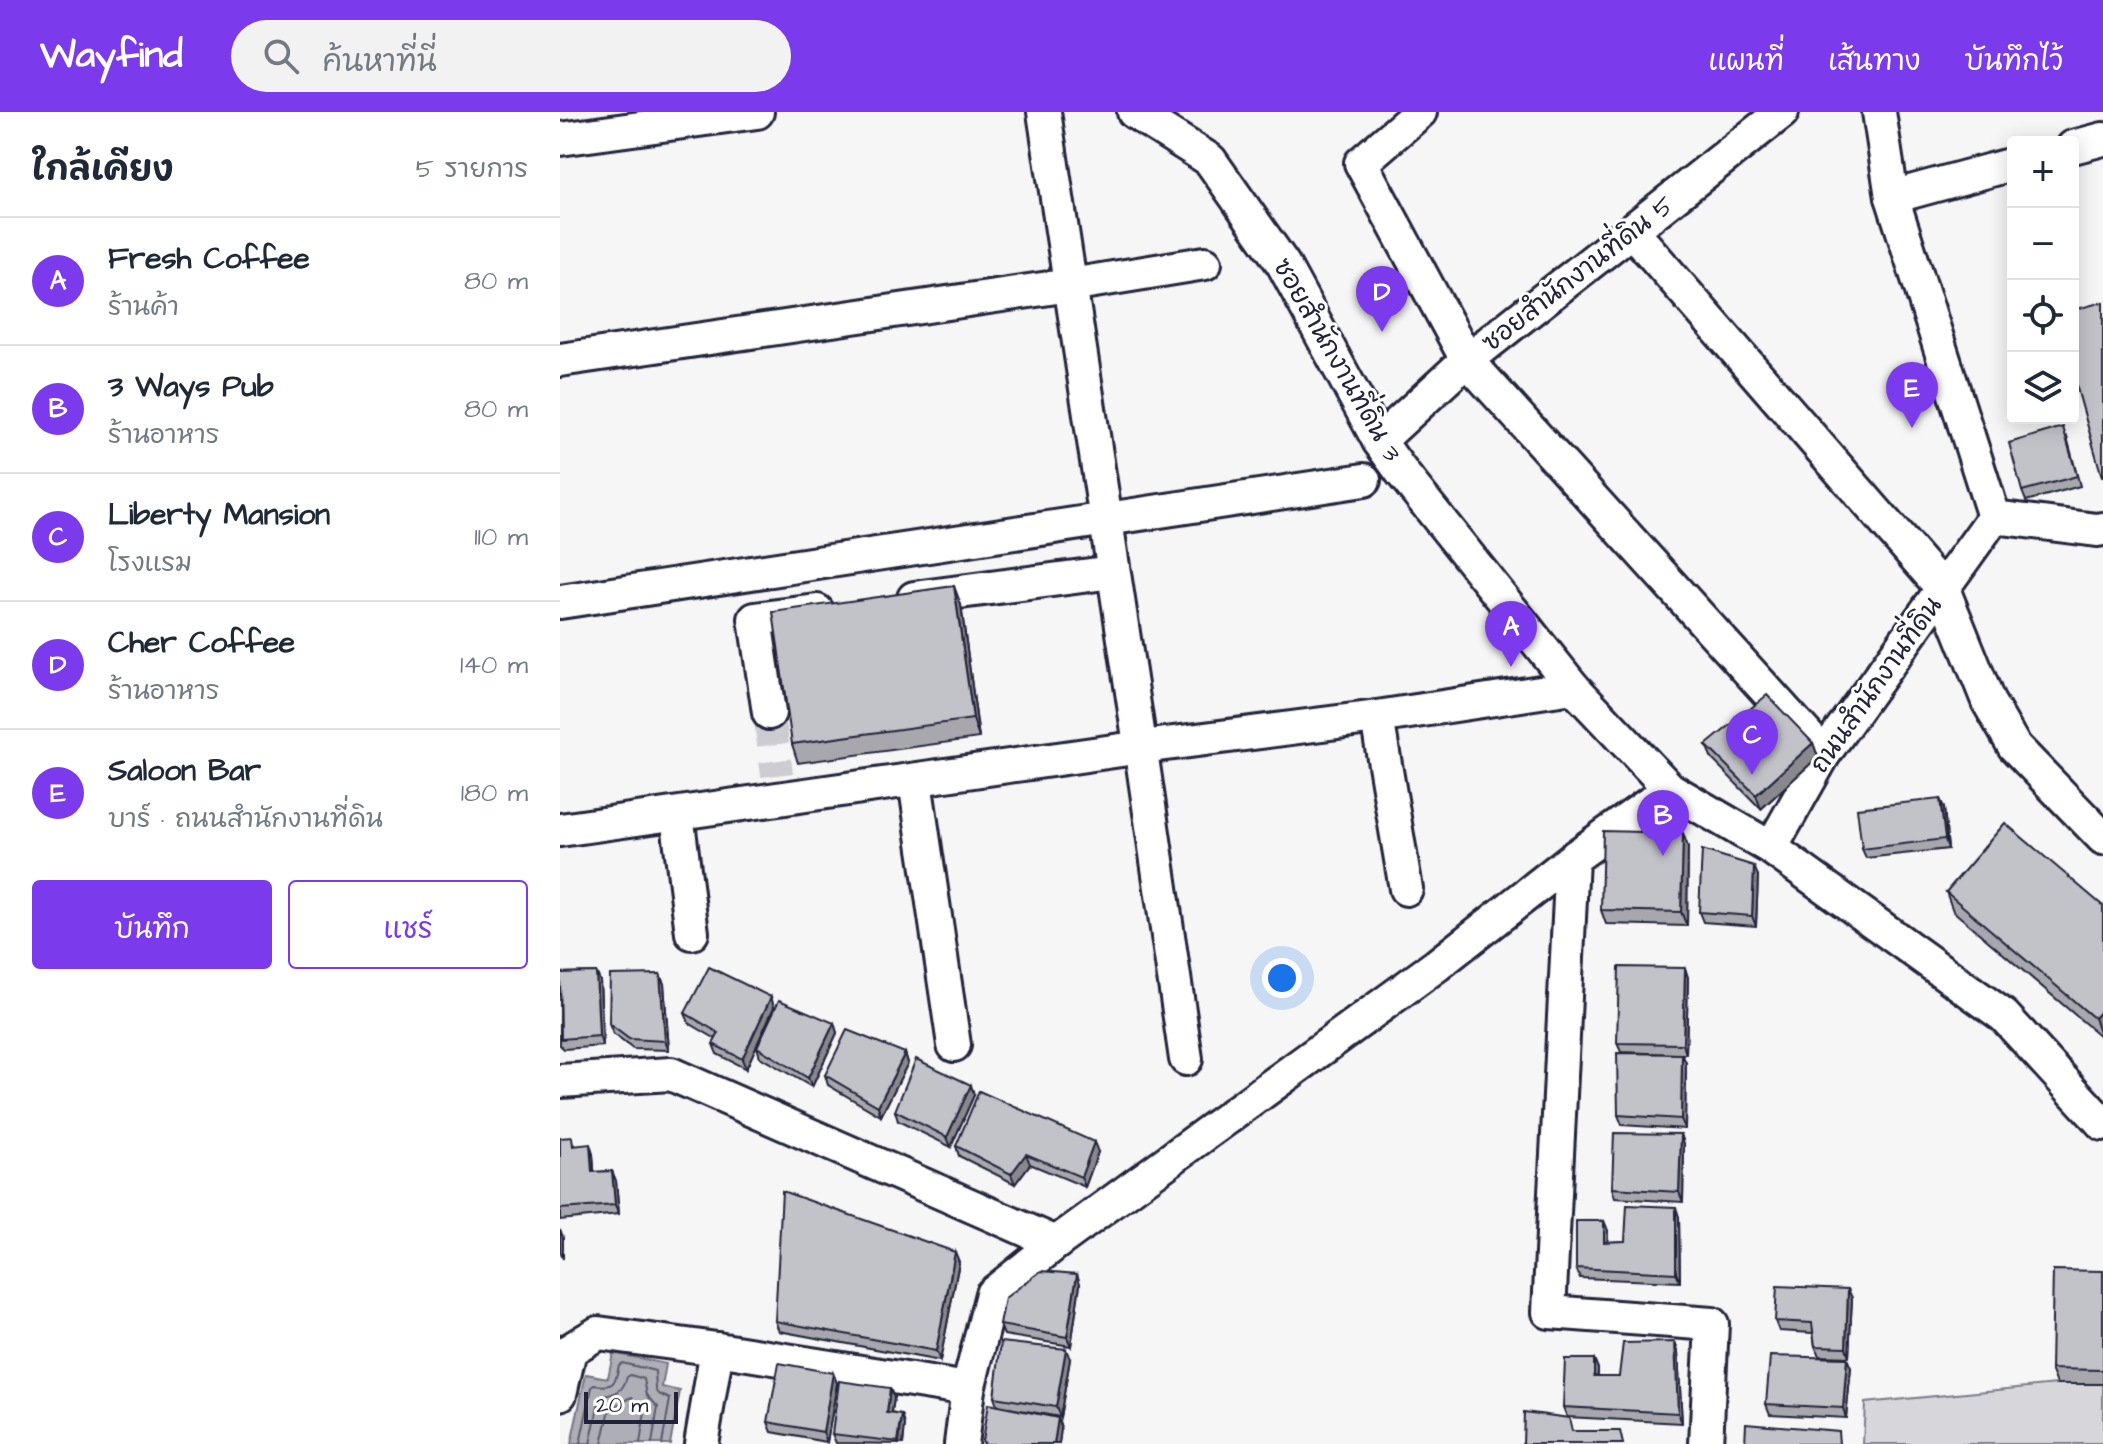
<!DOCTYPE html>
<html lang="th">
<head>
<meta charset="utf-8">
<style>
  :root { --surface:#fff; --page:#f2f2f3; --text:#1f2937; --muted:#747a83; --line:#e0e1e3; --accent:#7c3aed }
  body { margin:0; font-family:"Architects Daughter","Playpen Sans Thai",sans-serif; background:var(--page); color:var(--text) }
  .controls { position:absolute; right:24px; top:24px; display:grid; overflow:hidden; border-radius:8px; box-shadow:0 4px 20px #0003 }
  .controls button { width:72px; height:72px; display:grid; place-items:center; padding:0; border:0; border-bottom:2px solid var(--line); background:var(--surface); color:var(--text); font:40px sans-serif }
  .scale { position:absolute; left:24px; bottom:20px; width:94px; box-sizing:border-box; padding-left:8px; border:4px solid #22223b; border-top:0; font-size:22px; line-height:28px; white-space:nowrap; color:#22223b; -webkit-text-stroke:6px #fff; paint-order:stroke }
  .you { position:absolute; left:722px; top:866px; width:28px; height:28px; margin:-20px; border:6px solid #fff; border-radius:50%; background:#1a73e8; box-shadow:0 0 0 12px #1a73e833 }
  .badge { display:grid; place-items:center; width:52px; height:52px; border-radius:50%; background:var(--accent); color:#fff; font-size:26px; font-weight:700 }
  .pin { position:absolute; translate:-50% -66px; filter:drop-shadow(0 2px 4px #0008) }
  .pin::after { content:''; position:absolute; top:42px; width:28px; height:24px; background:inherit; clip-path:polygon(0 0,100% 0,50% 100%) }
  .list { margin:0; padding:0; list-style:none }
  h2 { display:flex; justify-content:space-between; align-items:center; height:104px; margin:0; padding:0 32px; font-size:34px }
  h2 small { font-size:26px; font-weight:400; color:var(--muted) }
  .list li { display:grid; grid-template-columns:52px 1fr auto; gap:24px; align-items:center; box-sizing:border-box; height:128px; padding:0 32px; border-top:2px solid var(--line) }
  .list b { display:block; font-size:30px; white-space:nowrap }
  .list p { margin:0; font-size:26px; white-space:nowrap; color:var(--muted) }
  .list em { font-size:26px; font-style:normal; color:var(--muted) }
  .actions { display:flex; gap:16px; padding:24px 32px }
  .actions a { flex:1; padding:18px 0; border:2px solid var(--accent); border-radius:8px; text-align:center; font-size:28px; color:var(--accent) }
  .actions .main { background:var(--accent); color:#fff }
  .icon { flex:none; width:44px; height:44px; fill:none; stroke:currentColor; stroke-width:2; stroke-linecap:round; stroke-linejoin:round }
  .map { position:relative; flex:none; width:1543px; height:1332px; overflow:hidden }
  header { display:flex; align-items:center; gap:48px; box-sizing:border-box; height:112px; padding:0 40px; background:var(--accent); color:#fff }
  header strong { font-size:38px }
  nav { display:flex; gap:44px; margin-inline-start:auto; font-size:28px }
  .search { width:560px; height:72px; background:var(--page); display:flex; align-items:center; gap:20px; box-sizing:border-box; padding:0 28px; border-radius:44px; color:var(--muted); font-size:30px }
  main { display:flex }
  aside { flex:1; background:var(--surface) }
  .map>svg:first-child { display:block }
</style>
</head>
<body>
<header>
<strong>Wayfind</strong>
<div class="search"><svg class="icon" aria-label="search" viewBox="0 0 24 24"><circle cx="10" cy="10" r="6"/><path d="M15 15l6 6"/></svg>ค้นหาที่นี่</div>
<nav><a>แผนที่</a><a>เส้นทาง</a><a>บันทึกไว้</a></nav>
</header>
<main>
<aside>
<h2>ใกล้เคียง<small>5 รายการ</small></h2>
<ul class="list">
<li><span class="badge">A</span><div><b>Fresh Coffee</b><p>ร้านค้า</p></div><em>80 m</em></li>
<li><span class="badge">B</span><div><b>3 Ways Pub</b><p>ร้านอาหาร</p></div><em>80 m</em></li>
<li><span class="badge">C</span><div><b>Liberty Mansion</b><p>โรงแรม</p></div><em>110 m</em></li>
<li><span class="badge">D</span><div><b>Cher Coffee</b><p>ร้านอาหาร</p></div><em>140 m</em></li>
<li><span class="badge">E</span><div><b>Saloon Bar</b><p>บาร์ · ถนนสำนักงานที่ดิน</p></div><em>180 m</em></li>
</ul>
<div class="actions"><a class="main">บันทึก</a><a>แชร์</a></div>
</aside>
<div class="map">
<svg width="1543" height="1332" viewBox="0 0 1543 1332">
  <rect width="100%" height="100%" fill="#f6f6f7"/>
  <filter id="ink" filterUnits="userSpaceOnUse"><feTurbulence type="fractalNoise" baseFrequency=".0125" numOctaves="2"/><feDisplacementMap in="SourceGraphic" scale="16" xChannelSelector="R" yChannelSelector="G"/><feConvolveMatrix kernelMatrix="1 2 1 2 8 2 1 2 1" color-interpolation-filters="sRGB"/></filter>
  <g filter="url(#ink)">
    <polygon fill="#d7d7db" stroke="#7c7c8b" stroke-width="2" points="1497,1272 1543,1272 1543,1332 1303,1332 1305,1291"/>
    <polygon fill="#aeaeb7" stroke="#767685" stroke-width="2" points="53,1241 106,1252 102,1275 120,1279 110,1332 11,1332 26,1262 48,1266"/>
    <g fill="none" stroke-linecap="round" stroke-linejoin="round">
      <g stroke="#5a5a6d" stroke-width="2">
        <path d="M20 1332 32 1275 35 1273C55 1276 55 1271 59 1253L62 1251 95 1259 96 1278 99 1282 110 1287 102 1332"/>
        <path d="M30 1332 40 1286C54 1280 61 1284 67 1265L70 1263 84 1267 87 1283 98 1295 92 1332"/>
        <polyline points="42,1332 50,1297 72,1285 85,1300 80,1332"/>
      </g>
      <polyline stroke="#ccccd1" stroke-width="32" stroke-dasharray="32 16" stroke-linecap="butt" points="209,601 217,663"/>
      <defs>
        <g id="minor">
          <path d="M484 0C532 316 581 631 626 947"/>
          <polyline points="574,0 650,48 723,152 819,329 843,362 1013,575 1110,677 1211,736"/>
          <polyline points="860,0 801,51 907,248 1264,642"/>
          <polyline points="1319,0 1332,85 1434,405 1264,642 1211,736 1444,904 1543,1012"/>
          <polyline points="0,27 197,0"/>
          <polyline points="1513,35 1543,27"/>
          <polyline points="1332,85 1453,52"/>
          <polyline points="1072,119 1383,477 1428,589 1454,634 1543,726"/>
          <polyline points="0,248 510,173 645,151"/>
          <polyline points="819,329 907,248 1222,0"/>
          <polyline points="1434,405 1537,418 1543,417"/>
          <polyline points="354,486 553,460"/>
          <polyline points="0,490 804,368"/>
          <polyline points="209,601 195,507 257,499"/>
          <polyline points="817,605 846,777"/>
          <polyline points="355,669 394,933"/>
          <polyline points="117,702 132,821"/>
          <polyline points="0,718 582,635 817,605 1013,575"/>
          <polyline points="1012,747 989,1200 1152,1212 1146,1332"/>
          <polyline points="0,969 111,962 496,1131"/>
          <polyline points="0,1282 10,1238 38,1221 157,1237 408,1277"/>
          <polyline points="141,1332 157,1237"/>
          <polyline points="401,1332 408,1277 432,1182 496,1131 877,853 1012,747 1110,677"/>
        </g>
      </defs>
      <use href="#minor" stroke="#22223b" stroke-width="38"/>
      <use href="#minor" stroke="#fff" stroke-width="32"/>
    </g>
    <g fill="#a7a7ad" stroke="#22223b" stroke-width="2">
      <polygon points="1507,325 1520,374 1466,389 1462,379"/>
      <polygon points="401,493 419,626 238,651 232,632"/>
      <polygon points="1253,631 1258,645 1201,697 1152,647 1146,633"/>
      <polygon points="1380,687 1384,696 1388,737 1306,746 1302,737"/>
      <polygon points="1128,735 1127,814 1046,812 1041,798"/>
      <polygon points="1198,764 1196,814 1143,810 1139,800"/>
      <polygon points="1386,780 1543,794 1543,923 1541,925 1393,799"/>
      <polygon points="1125,856 1128,866 1126,942 1122,942 1126,951 1125,1017 1062,1013 1058,1003 1113,942 1061,940 1057,931"/>
      <polygon points="36,860 40,869 43,934 4,937 0,933 0,861"/>
      <polygon points="100,862 104,872 109,938 73,937 53,922 49,912"/>
      <polygon points="211,885 214,895 186,957 157,942 153,932 156,927 129,911 125,901"/>
      <polygon points="274,911 277,921 252,975 200,945 197,935"/>
      <polygon points="345,941 348,951 321,1004 268,973 265,963"/>
      <polygon points="414,983 391,1035 338,1009 335,999"/>
      <polygon points="1121,1022 1124,1032 1123,1090 1055,1086 1052,1076"/>
      <polygon points="0,1026 33,1042 34,1060 52,1059 56,1069 59,1102 0,1108"/>
      <polygon points="396,1034 538,1040 525,1075 470,1052 455,1072 399,1044"/>
      <polygon points="1119,1105 1120,1170 1020,1166 1016,1156 1044,1109 1048,1119 1047,1130 1065,1129"/>
      <polygon points="395,1140 399,1150 380,1249 219,1219 215,1209"/>
      <polygon points="1543,1159 1543,1272 1497,1272 1491,1257"/>
      <polygon points="517,1162 520,1172 511,1234 444,1223 440,1213"/>
      <polygon points="1292,1186 1289,1245 1259,1244 1255,1234 1253,1221 1219,1219 1215,1209"/>
      <polygon points="1115,1230 1118,1240 1122,1311 1007,1305 1003,1295 1034,1247 1038,1257 1038,1264 1059,1264"/>
      <polygon points="510,1247 500,1305 449,1296 498,1306 501,1316 499,1332 423,1332 422,1329 437,1294 434,1285"/>
      <polygon points="1291,1256 1286,1306 1210,1302 1206,1292"/>
      <polygon points="273,1261 277,1271 267,1330 212,1320 208,1310"/>
      <polygon points="334,1286 332,1301 342,1303 345,1313 343,1332 276,1331 272,1322"/>
    </g>
    <g fill="#88888d" stroke="#22223b" stroke-width="2">
      <polygon points="394,474 401,493 419,626 413,607"/>
      <polygon points="1253,631 1258,645 1201,697 1196,683"/>
      <polygon points="1380,687 1384,696 1388,737 1385,727"/>
      <polygon points="1123,721 1128,735 1127,814 1121,800"/>
      <polygon points="1194,754 1198,764 1196,814 1192,804"/>
      <polygon points="1125,856 1128,866 1126,942 1123,932"/>
      <polygon points="36,860 40,869 43,934 39,924"/>
      <polygon points="100,862 104,872 109,938 105,929"/>
      <polygon points="211,885 214,895 186,957 182,947"/>
      <polygon points="1543,896 1543,923 1541,925 1534,906"/>
      <polygon points="274,911 277,921 252,975 248,966"/>
      <polygon points="345,941 348,951 321,1004 318,994"/>
      <polygon points="1122,942 1126,951 1125,1017 1121,1007"/>
      <polygon points="411,973 414,983 391,1035 387,1025"/>
      <polygon points="1121,1022 1124,1032 1123,1090 1119,1080"/>
      <polygon points="534,1030 538,1040 525,1075 521,1065"/>
      <polygon points="30,1032 33,1042 35,1070 32,1060"/>
      <polygon points="466,1042 470,1052 455,1072 451,1062"/>
      <polygon points="52,1059 56,1069 59,1102 55,1093"/>
      <polygon points="1116,1095 1119,1105 1120,1170 1116,1161"/>
      <polygon points="1044,1109 1048,1119 1047,1139 1044,1130"/>
      <polygon points="0,1117 3,1125 3,1147 0,1139"/>
      <polygon points="395,1140 399,1150 380,1249 376,1239"/>
      <polygon points="517,1162 520,1172 511,1234 507,1225"/>
      <polygon points="1288,1177 1292,1186 1289,1245 1286,1235"/>
      <polygon points="1115,1230 1118,1240 1122,1311 1118,1301"/>
      <polygon points="506,1237 510,1247 500,1305 496,1295"/>
      <polygon points="1287,1246 1291,1256 1286,1306 1283,1296"/>
      <polygon points="1034,1247 1038,1257 1037,1274 1034,1264"/>
      <polygon points="273,1261 277,1271 267,1330 263,1320"/>
      <polygon points="330,1276 334,1286 330,1311 327,1301"/>
      <polygon points="342,1303 345,1313 343,1332 339,1332"/>
      <polygon points="498,1306 501,1316 499,1332 494,1332"/>
    </g>
    <g fill="#c2c2c9" stroke="#22223b" stroke-width="2">
      <polygon points="1543,190 1543,365 1542,365 1513,262 1513,198"/>
      <polygon points="1503,315 1517,364 1462,379 1449,331"/>
      <polygon points="394,474 413,607 232,632 213,500"/>
      <polygon points="1207,583 1253,631 1196,683 1146,633"/>
      <polygon points="1380,687 1385,727 1302,737 1297,696"/>
      <polygon points="1445,711 1543,794 1543,896 1534,906 1386,780"/>
      <polygon points="1043,719 1123,721 1121,800 1041,798"/>
      <polygon points="1142,738 1194,754 1192,804 1139,800"/>
      <polygon points="149,855 211,885 182,947 153,932 159,921 125,901"/>
      <polygon points="1059,855 1125,856 1123,932 1057,931"/>
      <polygon points="36,860 39,924 1,927 0,861"/>
      <polygon points="100,862 105,929 69,927 49,912 50,863"/>
      <polygon points="219,888 274,911 248,966 197,935"/>
      <polygon points="287,918 345,941 318,994 265,963"/>
      <polygon points="1057,941 1122,942 1121,1007 1058,1003"/>
      <polygon points="356,947 411,973 387,1025 335,999"/>
      <polygon points="419,979 534,1030 521,1065 466,1042 451,1062 396,1034"/>
      <polygon points="1054,1021 1121,1022 1119,1080 1052,1076"/>
      <polygon points="12,1025 13,1034 30,1032 32,1060 52,1059 55,1093 0,1097 0,1026"/>
      <polygon points="222,1079 395,1140 376,1239 215,1209"/>
      <polygon points="1067,1093 1116,1095 1116,1161 1016,1156 1016,1109 1044,1109 1044,1130 1065,1129"/>
      <polygon points="1493,1158 1543,1159 1543,1258 1491,1257"/>
      <polygon points="481,1159 517,1162 507,1225 440,1213 445,1186"/>
      <polygon points="1217,1174 1288,1177 1286,1235 1255,1234 1252,1211 1215,1209"/>
      <polygon points="441,1230 506,1237 496,1295 434,1285"/>
      <polygon points="1115,1230 1118,1301 1003,1295 1005,1247 1034,1247 1034,1264 1059,1264 1063,1231"/>
      <polygon points="1210,1244 1287,1246 1283,1296 1206,1292"/>
      <polygon points="219,1251 273,1261 263,1320 208,1310"/>
      <polygon points="279,1269 330,1276 327,1301 342,1303 338,1330 272,1322"/>
      <polygon points="428,1292 498,1306 494,1332 424,1332 422,1329"/>
      <polygon points="964,1300 1009,1306 1012,1319 1060,1319 1063,1332 963,1332"/>
      <polygon points="1186,1311 1278,1319 1279,1332 1185,1332"/>
    </g>
  </g>
  <g text-anchor="middle" dominant-baseline="central" stroke-width="6" stroke-linejoin="round" paint-order="stroke">
    <g font-size="26" fill="#22223b" stroke="#fff">
      <text transform="translate(1018 162) rotate(-38)">ซอยสำนักงานที่ดิน 5</text>
      <text transform="translate(777 248) rotate(60)">ซอยสำนักงานที่ดิน 3</text>
      <text transform="translate(1316 573) rotate(-55)">ถนนสำนักงานที่ดิน</text>
    </g>
  </g>
</svg>
<div class="controls">
<button>+</button>
<button>−</button>
<button><svg class="icon" aria-label="locate" viewBox="0 0 24 24"><circle cx="12" cy="12" r="6"/><path d="M12 2v4M12 18v4M2 12h4M18 12h4"/></svg></button>
<button><svg class="icon" aria-label="layers" viewBox="0 0 24 24"><path d="M12 4l9 5-9 5-9-5zM3 14l9 5 9-5"/></svg></button>
</div>
<div class="scale">20 m</div>
<div class="you"></div>
<div class="pin badge" style="left:951px;top:555px">A</div>
<div class="pin badge" style="left:1103px;top:744px">B</div>
<div class="pin badge" style="left:1192px;top:663px">C</div>
<div class="pin badge" style="left:822px;top:220px">D</div>
<div class="pin badge" style="left:1352px;top:316px">E</div>
</div>
</main>
</body>
</html>
